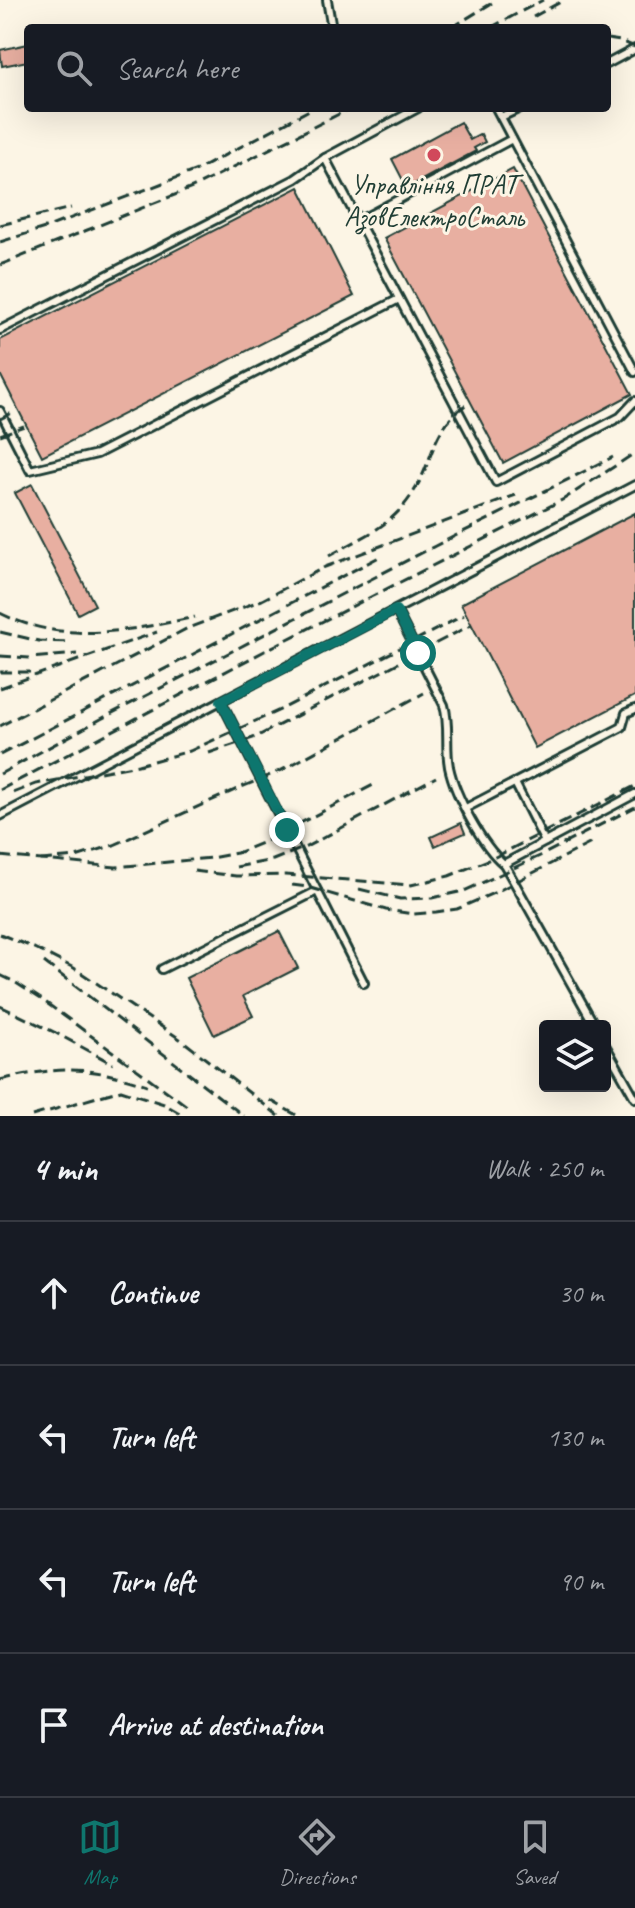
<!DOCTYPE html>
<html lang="en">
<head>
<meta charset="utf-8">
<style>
  :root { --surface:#171b24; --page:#242831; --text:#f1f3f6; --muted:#9ea1a6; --line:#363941; --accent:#0f766e }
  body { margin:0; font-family:Caveat,sans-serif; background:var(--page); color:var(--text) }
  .controls { position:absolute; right:24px; bottom:24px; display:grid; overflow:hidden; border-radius:8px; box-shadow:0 8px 32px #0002 }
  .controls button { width:72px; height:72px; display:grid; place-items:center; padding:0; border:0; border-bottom:2px solid var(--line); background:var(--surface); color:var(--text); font:40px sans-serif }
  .stop { position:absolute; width:24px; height:24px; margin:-18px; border:6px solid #0f766e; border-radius:50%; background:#fff }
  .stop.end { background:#0f766e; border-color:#fff; box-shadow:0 2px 8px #0008 }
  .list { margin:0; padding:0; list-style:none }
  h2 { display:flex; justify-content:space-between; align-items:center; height:104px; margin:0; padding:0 32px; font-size:34px }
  h2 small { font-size:26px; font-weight:400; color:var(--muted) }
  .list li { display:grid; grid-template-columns:52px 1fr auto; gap:24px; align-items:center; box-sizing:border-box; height:144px; padding:0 32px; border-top:2px solid var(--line) }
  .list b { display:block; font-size:30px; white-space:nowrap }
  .list em { font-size:26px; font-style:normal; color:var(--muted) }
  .icon { flex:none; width:44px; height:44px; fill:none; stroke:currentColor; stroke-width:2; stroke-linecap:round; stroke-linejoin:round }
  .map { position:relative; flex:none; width:635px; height:1116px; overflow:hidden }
  .search { position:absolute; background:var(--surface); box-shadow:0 8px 32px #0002; left:24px; right:24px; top:24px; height:88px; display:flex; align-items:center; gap:20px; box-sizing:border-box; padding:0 28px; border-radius:8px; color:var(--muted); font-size:30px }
  .sheet { height:680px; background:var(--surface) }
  nav { display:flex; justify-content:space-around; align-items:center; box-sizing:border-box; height:112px; border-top:2px solid var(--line); background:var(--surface); font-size:22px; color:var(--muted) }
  nav a { display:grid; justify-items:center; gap:4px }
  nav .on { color:var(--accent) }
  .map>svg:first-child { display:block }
</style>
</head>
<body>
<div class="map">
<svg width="635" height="1116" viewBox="0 0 635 1116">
  <rect width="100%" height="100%" fill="#fcf5e5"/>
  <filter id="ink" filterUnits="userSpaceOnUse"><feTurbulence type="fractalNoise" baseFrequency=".0125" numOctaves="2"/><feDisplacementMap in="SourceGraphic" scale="16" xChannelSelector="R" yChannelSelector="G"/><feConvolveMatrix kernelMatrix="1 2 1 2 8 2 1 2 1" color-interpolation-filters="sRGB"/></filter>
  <g filter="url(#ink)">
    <g fill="#e8afa1" stroke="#1f3d34" stroke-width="2">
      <polygon points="28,44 28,61 2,66 0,50"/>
      <polygon points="460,122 470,140 481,134 485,142 474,148 476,151 407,188 392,159"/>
      <polygon points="513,169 632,394 503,463 384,238"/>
      <polygon points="299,187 354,296 42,456 0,374 0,340"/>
      <polygon points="32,484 95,605 78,614 15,493"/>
      <polygon points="635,513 635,696 535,748 461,604"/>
      <polygon points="461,823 465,833 435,846 431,837"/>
      <polygon points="279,931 298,968 243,996 253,1016 214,1035 186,978"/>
    </g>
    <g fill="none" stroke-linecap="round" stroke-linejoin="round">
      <defs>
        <g id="service">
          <polyline points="327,0 331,23"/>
          <polyline points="607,64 635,49"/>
          <polyline points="496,108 635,372"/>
          <polyline points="501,117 520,108"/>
          <polyline points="325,158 496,482 620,417 635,401"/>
          <polyline points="358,221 512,139"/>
          <polyline points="0,330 295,179 325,158 418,108"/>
          <polyline points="0,411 30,470 97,454 399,299"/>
          <path d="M396 610 444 705C450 726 445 746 449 767 455 795 482 846 504 864L595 1026"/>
          <polyline points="221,701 364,983"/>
          <polyline points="515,783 545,842"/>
          <polyline points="466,808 622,727 626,713 635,709"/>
          <polyline points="0,816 635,485"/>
          <polyline points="504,864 635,794"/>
          <polyline points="162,969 317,891"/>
          <polyline points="605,1045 635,1098"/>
        </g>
      </defs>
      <use href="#service" stroke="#1f3d34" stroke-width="12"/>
      <use href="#service" stroke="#fcf5e5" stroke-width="6"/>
      <g stroke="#1f3d34" stroke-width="3" stroke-dasharray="12 6" stroke-linecap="butt">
        <polyline points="533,17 564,0"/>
        <polyline points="451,28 497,0"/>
        <polyline points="490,28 543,0"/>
        <polyline points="607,39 621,41 635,47"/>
        <polyline points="0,225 71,208"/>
        <polyline points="0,242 45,228 197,170 313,108"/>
        <polyline points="0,265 192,188 351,108"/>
        <polyline points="0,419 14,412"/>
        <polyline points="0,435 24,426"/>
        <path d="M329 556C365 535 393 527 416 488 435 455 432 428 467 404"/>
        <path d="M0 613C63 645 129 631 195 617"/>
        <polyline points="0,632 39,641 71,642"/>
        <polyline points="0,656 31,658 77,654"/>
        <polyline points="0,672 34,672"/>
        <polyline points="0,688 157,632"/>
        <polyline points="0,726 188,628 262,600 325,567 516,495"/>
        <polyline points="209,753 256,737 471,625"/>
        <polyline points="0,755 381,556"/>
        <polyline points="0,774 101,719 435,546 613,457"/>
        <polyline points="0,790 276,645 564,499 635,453"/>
        <polyline points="13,793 36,784 138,765 190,751 284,708 464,615"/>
        <polyline points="0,856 116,867 211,858 237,853 264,842 377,783"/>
        <polyline points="41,860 76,857 114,845 237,789 282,770 424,693"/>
        <polyline points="236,867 273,860 306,847 436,777"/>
        <polyline points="194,871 236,876 285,875 411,885 449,876 493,858 635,786"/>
        <polyline points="292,885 307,887 386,910 414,914 436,912 457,909 496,892 595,841"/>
        <polyline points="359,889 400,899 432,898 464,891 540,856 635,807"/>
        <polyline points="0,934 34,948 74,968 183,1041 279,1116"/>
        <polyline points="44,962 244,1116"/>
        <polyline points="0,975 13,981 41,999 191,1109"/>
        <polyline points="0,1006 56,1033 113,1064"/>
        <path d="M0 1080C58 1066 90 1066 147 1085"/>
        <polyline points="270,1100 298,1116"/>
        <polyline points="32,1116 121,1090 164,1104 181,1114"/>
      </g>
    </g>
  </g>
  <g fill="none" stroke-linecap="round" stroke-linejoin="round" filter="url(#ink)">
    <polyline stroke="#0f766e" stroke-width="10" points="287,830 221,701 396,610 418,653"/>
  </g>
  <circle fill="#d1495b" stroke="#fcf5e5" stroke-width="3" cx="434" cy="155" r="8"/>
  <g text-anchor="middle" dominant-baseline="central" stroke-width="6" stroke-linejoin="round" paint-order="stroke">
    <g font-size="28" fill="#1f3d34" stroke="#fcf5e5">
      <text x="434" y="184">Управління ПРАТ<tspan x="434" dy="32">АзовЕлектроСталь</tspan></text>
    </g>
  </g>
</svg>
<div class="controls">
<button><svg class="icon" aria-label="layers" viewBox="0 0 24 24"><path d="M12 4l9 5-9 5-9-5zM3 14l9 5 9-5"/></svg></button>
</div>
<div class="stop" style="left:418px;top:653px"></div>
<div class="stop end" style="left:287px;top:830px"></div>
<div class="search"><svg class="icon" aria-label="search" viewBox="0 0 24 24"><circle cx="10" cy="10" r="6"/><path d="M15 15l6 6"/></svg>Search here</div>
</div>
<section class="sheet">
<h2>4 min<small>Walk · 250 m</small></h2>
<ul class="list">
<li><svg class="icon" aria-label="ahead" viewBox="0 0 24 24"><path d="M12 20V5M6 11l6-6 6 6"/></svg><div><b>Continue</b></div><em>30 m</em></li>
<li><svg class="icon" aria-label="left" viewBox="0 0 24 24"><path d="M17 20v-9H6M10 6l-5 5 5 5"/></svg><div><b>Turn left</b></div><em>130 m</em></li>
<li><svg class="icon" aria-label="left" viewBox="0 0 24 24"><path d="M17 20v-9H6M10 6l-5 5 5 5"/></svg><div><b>Turn left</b></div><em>90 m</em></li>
<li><svg class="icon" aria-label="arrive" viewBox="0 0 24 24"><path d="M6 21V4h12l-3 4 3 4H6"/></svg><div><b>Arrive at destination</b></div></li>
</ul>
</section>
<nav>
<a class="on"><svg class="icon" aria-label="map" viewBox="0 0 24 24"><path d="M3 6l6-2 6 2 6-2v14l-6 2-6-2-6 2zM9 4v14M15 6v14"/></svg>Map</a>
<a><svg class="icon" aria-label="directions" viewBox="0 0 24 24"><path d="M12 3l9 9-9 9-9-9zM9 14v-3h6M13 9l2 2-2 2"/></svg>Directions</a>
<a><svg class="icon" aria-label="saved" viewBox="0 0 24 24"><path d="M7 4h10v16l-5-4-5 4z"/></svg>Saved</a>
</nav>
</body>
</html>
